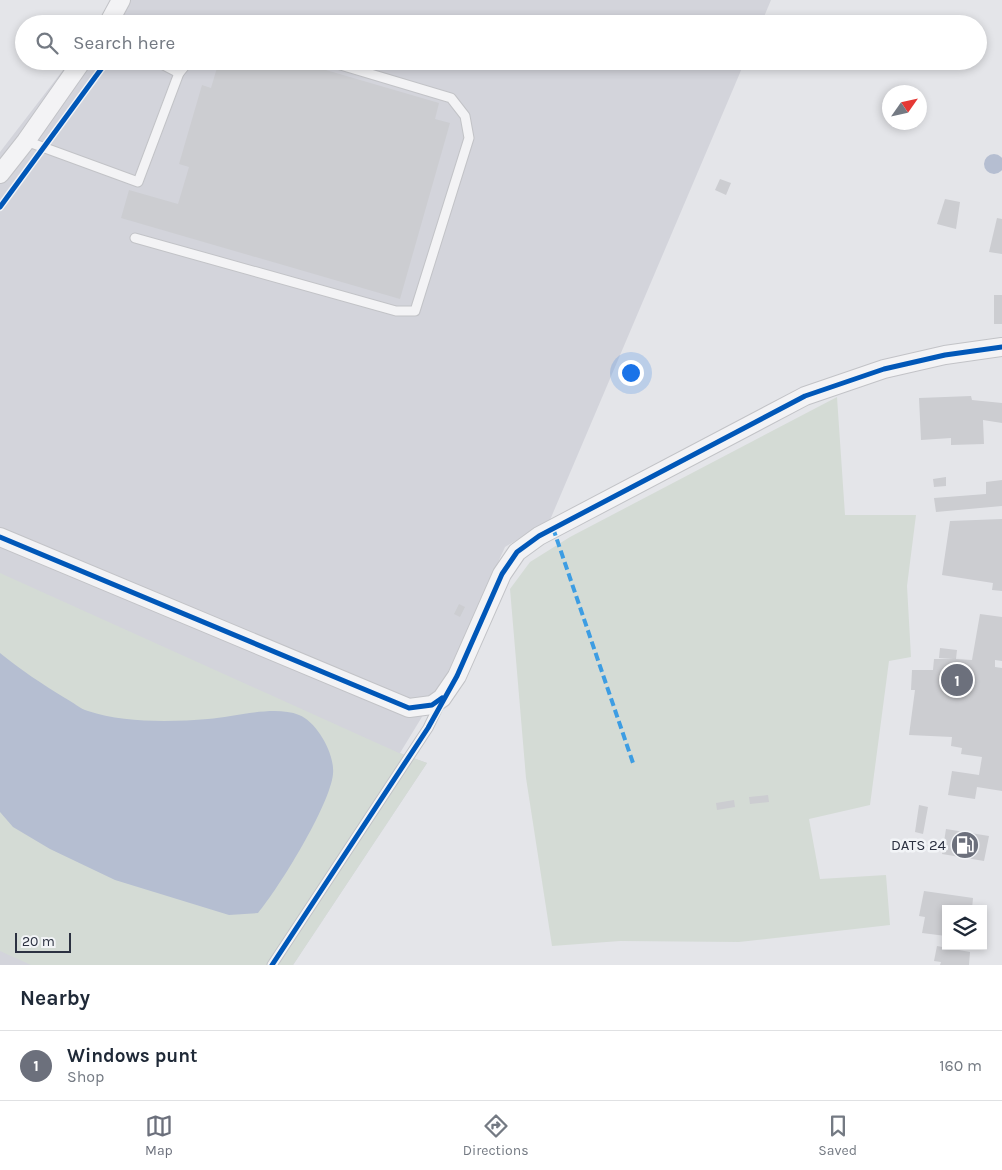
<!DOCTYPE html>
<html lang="en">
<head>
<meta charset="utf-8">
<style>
  :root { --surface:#fff; --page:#f2f2f3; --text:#1f2937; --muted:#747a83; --line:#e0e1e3; --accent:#6c707c }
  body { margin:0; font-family:Karla,sans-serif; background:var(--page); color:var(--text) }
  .controls { position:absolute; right:15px; bottom:15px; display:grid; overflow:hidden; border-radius:0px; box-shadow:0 2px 8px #0003 }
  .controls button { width:45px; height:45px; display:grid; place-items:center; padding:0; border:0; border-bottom:1px solid var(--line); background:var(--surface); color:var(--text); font:25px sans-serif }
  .compass { position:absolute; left:882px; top:85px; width:45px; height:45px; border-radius:50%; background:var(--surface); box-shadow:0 2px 8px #0003; rotate:56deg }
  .scale { position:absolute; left:15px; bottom:12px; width:56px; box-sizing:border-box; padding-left:5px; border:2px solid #2c3141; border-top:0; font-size:14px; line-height:18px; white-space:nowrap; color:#2c3141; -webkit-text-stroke:4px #f2f4f7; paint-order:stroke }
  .you { position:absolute; left:630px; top:372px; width:18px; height:18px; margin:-12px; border:4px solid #fff; border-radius:50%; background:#1a73e8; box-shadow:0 0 0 8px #1a73e833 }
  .badge { display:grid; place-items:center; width:32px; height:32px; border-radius:50%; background:var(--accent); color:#fff; font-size:16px; font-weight:700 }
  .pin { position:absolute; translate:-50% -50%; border:2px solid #fff; box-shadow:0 1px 5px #0006 }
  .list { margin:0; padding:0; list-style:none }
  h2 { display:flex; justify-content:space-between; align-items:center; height:65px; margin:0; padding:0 20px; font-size:21px }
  h2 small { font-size:16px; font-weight:400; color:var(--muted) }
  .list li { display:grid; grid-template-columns:32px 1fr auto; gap:15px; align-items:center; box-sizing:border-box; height:70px; padding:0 20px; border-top:1px solid var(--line) }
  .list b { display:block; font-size:19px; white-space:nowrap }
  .list p { margin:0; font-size:16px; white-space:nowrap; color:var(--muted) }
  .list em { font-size:16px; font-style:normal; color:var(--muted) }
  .icon { flex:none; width:28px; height:28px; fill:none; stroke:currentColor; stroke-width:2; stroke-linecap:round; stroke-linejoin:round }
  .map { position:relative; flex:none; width:1002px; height:965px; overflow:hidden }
  .search { position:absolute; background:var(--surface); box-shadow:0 2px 8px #0003; left:15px; right:15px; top:15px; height:55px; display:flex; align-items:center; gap:12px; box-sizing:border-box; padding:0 18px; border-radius:28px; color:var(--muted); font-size:19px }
  .sheet { height:135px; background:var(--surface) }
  nav { display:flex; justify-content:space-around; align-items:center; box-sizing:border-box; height:70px; border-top:1px solid var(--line); background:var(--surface); font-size:14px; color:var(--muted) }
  nav a { display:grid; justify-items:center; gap:2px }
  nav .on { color:var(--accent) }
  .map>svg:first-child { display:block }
</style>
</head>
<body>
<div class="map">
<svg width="1002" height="965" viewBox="0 0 1002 965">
  <rect width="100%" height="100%" fill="#e4e5e9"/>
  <g fill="#d3d4db">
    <polygon points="111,0 771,0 761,24 97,24"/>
    <polygon points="70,61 745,61 550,520 505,547 445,679 400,753 427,763 293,965 0,965 0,152"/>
  </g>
  <g fill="#d4dbd5">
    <polygon points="837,397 845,515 916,515 907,586 911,657 889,661 870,805 809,819 820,879 886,875 890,925 739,942 620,941 552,946 526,778 510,589 530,562 570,537"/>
    <polygon points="0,573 399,753 427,763 293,965 31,965 0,951"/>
  </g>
  <g fill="#b5bed1">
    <circle cx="994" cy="164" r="10"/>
    <path d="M0 653C21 670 42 684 65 698 73 702 80 709 88 711 123 723 172 722 208 719 234 717 274 705 299 715 317 722 335 754 333 774 330 805 279 888 258 913L229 915 115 880 50 849 13 827 0 812Z"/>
  </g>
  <g fill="#cccdd1">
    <polygon points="219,61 295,61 439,103 435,119 450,123 400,299 121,218 129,190 178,204 189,167 179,164 202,85 211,88"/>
    <polygon points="720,179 731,183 726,195 715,190"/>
    <polygon points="945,199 960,202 956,229 937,224"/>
    <polygon points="997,218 1002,219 1002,254 989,252"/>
    <rect x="994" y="295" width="8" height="29"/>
    <polygon points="971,396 972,400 1002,403 1002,423 983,420 984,444 951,445 951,438 921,440 919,398"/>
    <polygon points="946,477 946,486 934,487 933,479"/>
    <polygon points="1002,480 1002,506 936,512 934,498 986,494 986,482"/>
    <polygon points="1002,519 1002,591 992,590 993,583 942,575 950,521"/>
    <polygon points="459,604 465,607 460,617 454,614"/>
    <polygon points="980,614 1002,617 1002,661 995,660 995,667 1002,668 1002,791 977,787 975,799 948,795 952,771 979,775 982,757 961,754 962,748 951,746 952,737 909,735 915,690 911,690 912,670 933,670 934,659 953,659 939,658 940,648 957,650 956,659 972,660"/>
    <polygon points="768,795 769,802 750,804 749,797"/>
    <polygon points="734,800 735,807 717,810 716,803"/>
    <polygon points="919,805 928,807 923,834 915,832"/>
    <polygon points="946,829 989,836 984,861 942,854"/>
    <polygon points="924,891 973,898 972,909 946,909 946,936 922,933 925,917 919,916"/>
    <polygon points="937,946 970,952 969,965 940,965 941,962 934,961"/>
  </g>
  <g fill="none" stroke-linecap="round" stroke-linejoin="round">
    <defs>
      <g id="service">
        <polyline points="156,61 179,73 189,61"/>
        <polyline points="26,141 138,182 179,73"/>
        <polyline points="135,238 396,311 415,311 469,138 465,116 451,98 327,61"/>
        <polyline points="272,965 428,728 440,703"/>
      </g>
      <g id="minor">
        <polyline points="108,24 121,0"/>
        <polyline points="0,174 26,141 82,61"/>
        <polyline points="0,537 409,708 432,705 442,698 457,676 502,574 517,552 539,536 805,396 884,369 945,355 1002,347"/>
      </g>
    </defs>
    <use href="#service" stroke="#c2c3c7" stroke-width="11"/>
    <use href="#minor" stroke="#c2c3c7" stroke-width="20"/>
    <use href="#service" stroke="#f3f3f5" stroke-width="9"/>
    <use href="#minor" stroke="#f3f3f5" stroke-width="18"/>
    <polyline stroke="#3d9de3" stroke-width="4" stroke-dasharray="8 4" stroke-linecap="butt" points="553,528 633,763"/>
    <defs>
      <g id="cycleway">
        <polyline points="0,207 107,61"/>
        <polyline points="0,537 409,708 432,705 442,698"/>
        <polyline points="272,965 428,728 457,676 502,574 517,552 539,536 805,396 884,369 945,355 1002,347"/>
      </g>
    </defs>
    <use href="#cycleway" stroke="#f2f4f7" stroke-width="8"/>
    <use href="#cycleway" stroke="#0057b8" stroke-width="5"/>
  </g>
  <defs>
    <symbol id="fuel-disc" viewBox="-11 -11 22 22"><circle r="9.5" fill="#6c707c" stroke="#f2f4f7"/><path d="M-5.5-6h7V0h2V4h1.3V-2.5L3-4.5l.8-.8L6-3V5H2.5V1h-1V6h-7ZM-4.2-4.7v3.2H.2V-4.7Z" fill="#fff"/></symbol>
  </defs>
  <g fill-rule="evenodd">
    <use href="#fuel-disc" x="949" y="829" width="32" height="32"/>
  </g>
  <g text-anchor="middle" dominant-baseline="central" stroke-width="5" stroke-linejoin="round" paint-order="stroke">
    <g font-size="15" fill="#2c3141" stroke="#f2f4f7" text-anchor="end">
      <text x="946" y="845">DATS 24</text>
    </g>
  </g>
</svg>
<div class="controls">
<button><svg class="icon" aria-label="layers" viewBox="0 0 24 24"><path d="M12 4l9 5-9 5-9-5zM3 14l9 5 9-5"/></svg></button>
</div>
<svg class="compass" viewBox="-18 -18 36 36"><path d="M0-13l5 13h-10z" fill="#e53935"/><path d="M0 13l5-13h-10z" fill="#747a83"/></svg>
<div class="scale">20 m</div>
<div class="you"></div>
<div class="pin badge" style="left:957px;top:680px">1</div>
<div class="search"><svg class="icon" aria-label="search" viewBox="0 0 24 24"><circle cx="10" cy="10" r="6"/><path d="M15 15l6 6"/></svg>Search here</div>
</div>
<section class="sheet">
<h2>Nearby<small></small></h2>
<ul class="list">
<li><span class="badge">1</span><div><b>Windows punt</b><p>Shop</p></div><em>160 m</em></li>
</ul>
</section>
<nav>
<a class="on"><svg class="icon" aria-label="map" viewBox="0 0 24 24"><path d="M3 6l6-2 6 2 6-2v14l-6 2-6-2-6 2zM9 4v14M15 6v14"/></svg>Map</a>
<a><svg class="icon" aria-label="directions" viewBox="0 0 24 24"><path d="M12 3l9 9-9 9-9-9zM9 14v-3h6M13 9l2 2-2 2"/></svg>Directions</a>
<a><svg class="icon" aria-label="saved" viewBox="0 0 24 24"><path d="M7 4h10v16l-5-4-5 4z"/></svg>Saved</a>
</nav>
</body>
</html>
